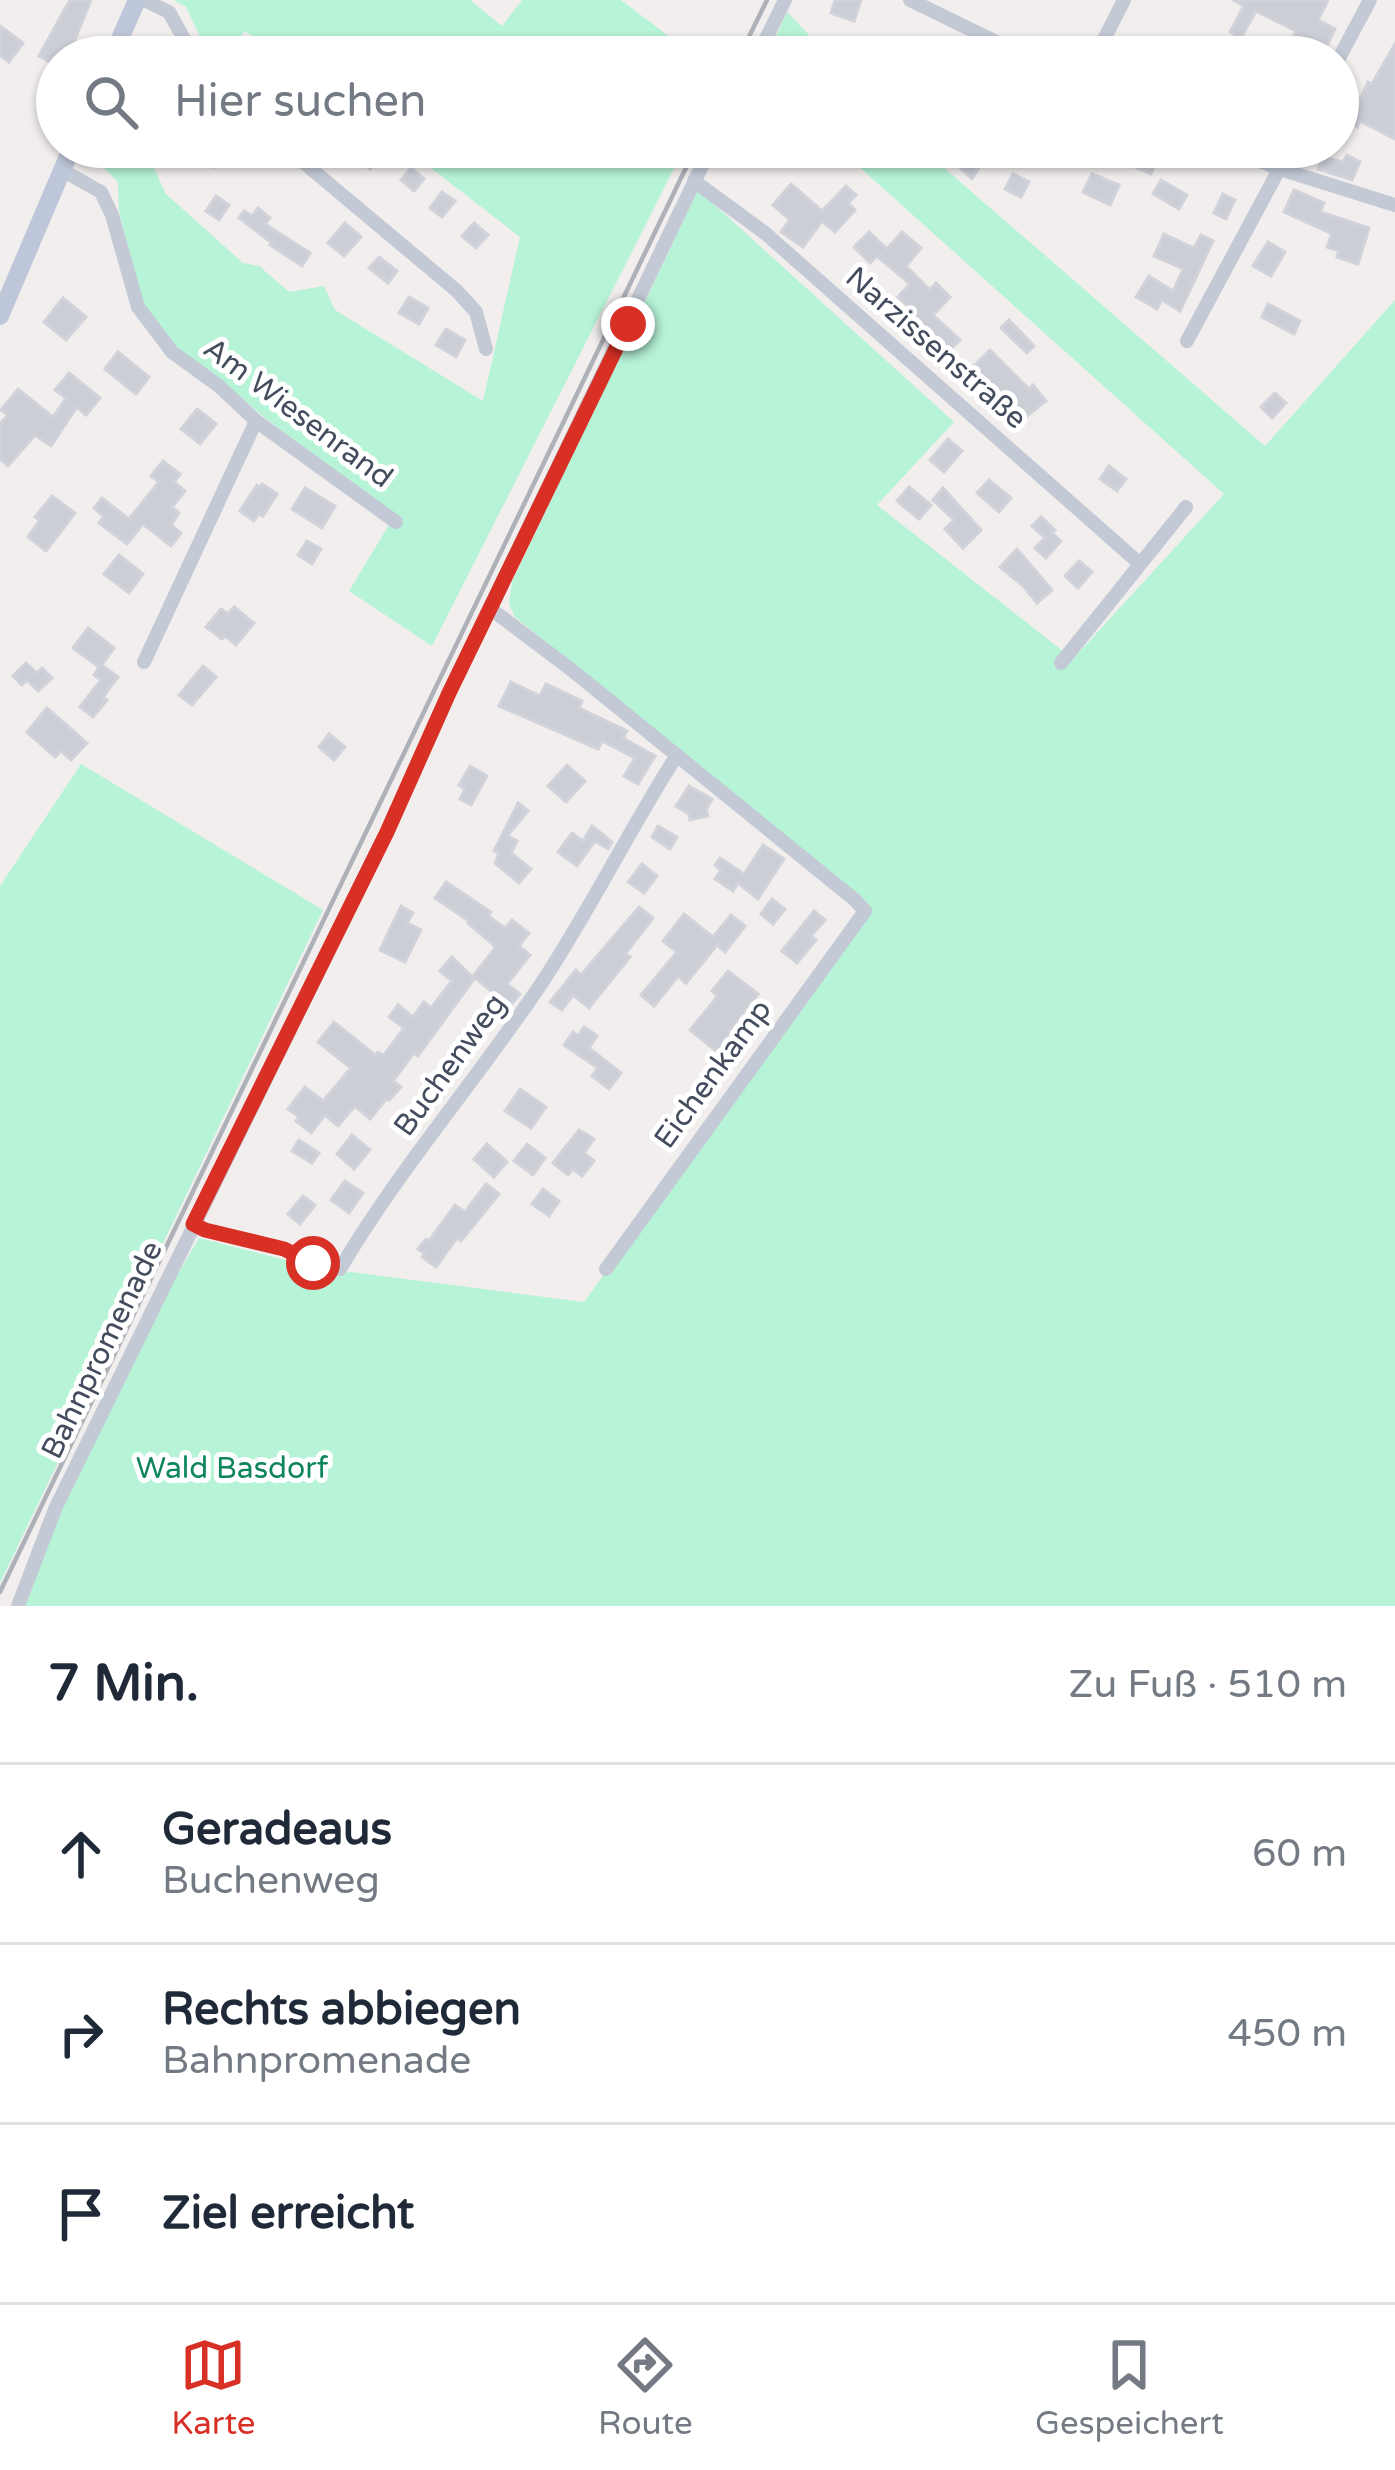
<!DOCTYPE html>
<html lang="de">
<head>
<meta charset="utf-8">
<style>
  :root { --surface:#fff; --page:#f6f6f7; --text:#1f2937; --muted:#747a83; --line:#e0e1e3; --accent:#d93025 }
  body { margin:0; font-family:"Varela Round",sans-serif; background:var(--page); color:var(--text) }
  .stop { position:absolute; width:36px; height:36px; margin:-27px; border:9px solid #d93025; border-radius:50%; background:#fff }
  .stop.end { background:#d93025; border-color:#fff; box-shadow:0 3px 12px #0008 }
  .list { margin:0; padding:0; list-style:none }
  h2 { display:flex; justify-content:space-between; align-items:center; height:156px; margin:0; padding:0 48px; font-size:51px }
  h2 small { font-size:39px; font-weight:400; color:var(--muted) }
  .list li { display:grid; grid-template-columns:78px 1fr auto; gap:36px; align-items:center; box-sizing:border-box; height:180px; padding:0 48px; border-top:3px solid var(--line) }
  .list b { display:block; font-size:45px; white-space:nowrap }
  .list p { margin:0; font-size:39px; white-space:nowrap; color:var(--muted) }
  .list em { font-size:39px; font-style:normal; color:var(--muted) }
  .icon { flex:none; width:66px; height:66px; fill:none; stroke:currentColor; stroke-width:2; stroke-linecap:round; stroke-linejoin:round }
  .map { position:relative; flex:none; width:1395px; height:1606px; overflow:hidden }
  .search { position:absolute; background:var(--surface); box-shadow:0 3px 9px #0004; left:36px; right:36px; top:36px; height:132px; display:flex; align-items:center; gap:30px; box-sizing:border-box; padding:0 42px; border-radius:66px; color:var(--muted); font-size:45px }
  .sheet { height:696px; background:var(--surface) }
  nav { display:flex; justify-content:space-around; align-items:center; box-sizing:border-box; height:168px; border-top:3px solid var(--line); background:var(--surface); font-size:33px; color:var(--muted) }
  nav a { display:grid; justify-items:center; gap:6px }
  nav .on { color:var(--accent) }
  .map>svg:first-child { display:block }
</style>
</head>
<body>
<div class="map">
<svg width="1395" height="1606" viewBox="0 0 1395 1606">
  <rect width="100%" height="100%" fill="#f1eeed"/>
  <g fill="#b7f3d7">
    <polygon points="174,0 470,0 502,26 522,0 621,0 696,57 283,57 245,31 221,57 210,57 186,7"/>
    <polygon points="787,12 830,57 767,57"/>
    <polygon points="98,147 130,147 149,158 166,194 243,263 259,266 289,292 324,286 335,310 483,401 520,237 404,147 685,147 432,646 349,591 395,515 261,415 223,381 176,347 143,304 119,211 118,182 94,158"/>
    <path d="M837 147H920L1265 446 1395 300V1606H25C69 1478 130 1354 199 1238L285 1260 325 1275 351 1272 584 1302 869 905 515 617 509 604 512 582 698 190 954 422 877 505 1073 659 1224 494Z"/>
    <polygon points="81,764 323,910 0,1583 0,886"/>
  </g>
  <g fill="#ccced6" stroke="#d1d2da" stroke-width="3">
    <polygon points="70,0 91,0 68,57 57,57 57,66 39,56"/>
    <polygon points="835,0 861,0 854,21 831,13"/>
    <polygon points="1233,0 1328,0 1318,20 1335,29 1324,52 1316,49 1312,57 1290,57 1299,40 1293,37 1296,31 1256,11 1241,38 1230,32 1244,6"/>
    <polygon points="0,26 23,43 9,62 0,55"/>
    <polygon points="1395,44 1395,139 1360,121 1357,127 1344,119 1355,100 1359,102 1368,82 1372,84"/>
    <polygon points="193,147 208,151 198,147 234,147 228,160 220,156 215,167 190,156"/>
    <polygon points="363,147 367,147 380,158 370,169 355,156"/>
    <polygon points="773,147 807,147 792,164"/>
    <polygon points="947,147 978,147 988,152 972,179 958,166 964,155"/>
    <polygon points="1141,149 1158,157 1151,174 1133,166"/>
    <polygon points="1347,155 1360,162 1352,180 1318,169 1323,157 1343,162"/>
    <polygon points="411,168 424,179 414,191 401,180"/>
    <polygon points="1013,174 1029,182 1021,197 1005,189"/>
    <polygon points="1092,174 1119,185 1110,205 1083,192"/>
    <polygon points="1161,180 1187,195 1179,209 1153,194"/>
    <polygon points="791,184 822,211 846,186 856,195 848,203 855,210 835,232 822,221 803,247 781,232 790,220 773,205"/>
    <polygon points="1294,190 1324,203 1320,212 1369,228 1358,264 1337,257 1339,251 1327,247 1332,234 1284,212"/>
    <polygon points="442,192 455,201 442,217 430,208"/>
    <polygon points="1223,194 1235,200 1226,219 1214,213"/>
    <polygon points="216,196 229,205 219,220 206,211"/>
    <polygon points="258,208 270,218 265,224 310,253 302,266 270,245 272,243 239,218 244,211 252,216"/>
    <polygon points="345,223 361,237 344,256 328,243"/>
    <polygon points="474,223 488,235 476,248 462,236"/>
    <polygon points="869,232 887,249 902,232 921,248 906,266 930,290 936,283 950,297 933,315 960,340 946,354 924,333 909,307 898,297 910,284 877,256 870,263 854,247"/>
    <polygon points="1164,234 1194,248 1201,235 1213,241 1180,311 1162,300 1157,309 1136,297 1149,276 1173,291 1183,269 1154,256"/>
    <polygon points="1268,242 1285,252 1271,276 1253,266"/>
    <polygon points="379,257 397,271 388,283 369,268"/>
    <polygon points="409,297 428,308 419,324 399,313"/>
    <polygon points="63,298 86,317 66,340 44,322"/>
    <polygon points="1268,304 1300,321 1294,334 1262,317"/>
    <polygon points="1009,320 1034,346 1027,353 1001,328"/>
    <polygon points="446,329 465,340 456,357 436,345"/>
    <polygon points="990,350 1029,389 1033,385 1046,401 1022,420 998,391 991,397 967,373"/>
    <polygon points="118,352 149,377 136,394 105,369"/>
    <polygon points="69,373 100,398 86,415 77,407 51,446 35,435 8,466 0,459 0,424 8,415 1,410 18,389 53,417 66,398 55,390"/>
    <polygon points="1275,393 1286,403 1272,418 1261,407"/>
    <polygon points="197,409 216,424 200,444 181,429"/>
    <polygon points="948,439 962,451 944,472 930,460"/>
    <polygon points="163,461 180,474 174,482 185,491 172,507 179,513 171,525 181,533 171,546 143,524 127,544 99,523 104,517 94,508 102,498 129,519 159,482 151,476"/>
    <polygon points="1109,466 1126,479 1117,491 1100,479"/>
    <polygon points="989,480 1011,498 999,512 977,493"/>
    <polygon points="262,484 277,494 263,516 259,514 254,521 240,511 257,485 260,487"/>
    <polygon points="909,487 931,505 919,519 897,501"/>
    <polygon points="305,488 335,506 322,528 292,509"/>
    <polygon points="943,488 981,530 963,548 945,529 954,520 933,500"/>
    <polygon points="52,496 75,513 46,551 28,537 40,520 35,517"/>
    <polygon points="1041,517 1055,530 1052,533 1061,541 1046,558 1035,548 1045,538 1032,526"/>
    <polygon points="307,541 321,549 312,564 298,555"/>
    <polygon points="1017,549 1052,590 1037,603 1023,586 1000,567"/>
    <polygon points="119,555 143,574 129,593 104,574"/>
    <polygon points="1079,561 1092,572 1078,588 1065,576"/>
    <polygon points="234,607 254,623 236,645 225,636 222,639 206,627 221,609 228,614"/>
    <polygon points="88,628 114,648 102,665 118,677 103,697 107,700 93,717 80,707 101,680 94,675 99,667 73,648"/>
    <polygon points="26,663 37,673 42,668 52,678 38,691 27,680 22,685 13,676"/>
    <polygon points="203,666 216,677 192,705 179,695"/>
    <polygon points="511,682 540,696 546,684 582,701 579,708 627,731 623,738 655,756 638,784 624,776 635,758 602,741 598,749 499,706"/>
    <polygon points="47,708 87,743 71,760 61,751 55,757 27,732"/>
    <polygon points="329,734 345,747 334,760 319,747"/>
    <polygon points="567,765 585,781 566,802 548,786"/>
    <polygon points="470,766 487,776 471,805 460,799 465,789 459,785"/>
    <polygon points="689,786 712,799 706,810 708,816 690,820 689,814 676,806"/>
    <polygon points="518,803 528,811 507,836 517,841 511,853 531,869 519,883 495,863 499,853 494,851"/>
    <polygon points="592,826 612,842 608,849 595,841 577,866 558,852 572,833 583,841"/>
    <polygon points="658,826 677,837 670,849 652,837"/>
    <polygon points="763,845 784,859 758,899 738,883 733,891 715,879 721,870 715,865 720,858 744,874"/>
    <polygon points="642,864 657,876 644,893 628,882"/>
    <polygon points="446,882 491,912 488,916 505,928 512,920 529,933 519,946 530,955 507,984 520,994 500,1018 486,1008 496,995 473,976 496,947 468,923 469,921 435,898"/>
    <polygon points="772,899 785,909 773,924 761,914"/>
    <polygon points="401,906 413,913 407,923 421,930 405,962 380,950"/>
    <polygon points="639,907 653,918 625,954 630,957 589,1008 573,995 562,1010 550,1002 576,970 581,975"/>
    <polygon points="814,911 825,920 811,936 816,940 797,963 782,951"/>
    <polygon points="684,914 713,937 731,915 745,926 725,952 717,945 686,983 678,976 654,1006 641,995 677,952 663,941"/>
    <polygon points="452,957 474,979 418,1056 414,1053 393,1081 401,1087 389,1100 387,1098 370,1119 355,1106 338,1126 325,1115 311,1133 296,1121 299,1117 288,1109 305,1087 323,1101 351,1068 318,1042 334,1022 375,1055 378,1052 384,1055 404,1028 389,1017 398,1005 413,1017 424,1002 431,1008 452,981 440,971"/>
    <polygon points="728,971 758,994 729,1031 735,1036 720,1054 690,1030 718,996 712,991"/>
    <polygon points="584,1027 597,1036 589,1048 621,1073 609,1089 592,1076 598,1068 564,1045 573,1032 578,1036"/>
    <polygon points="433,1082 446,1093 436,1106 423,1096"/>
    <polygon points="520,1089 546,1107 531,1128 505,1111"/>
    <polygon points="579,1130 594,1139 584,1153 594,1161 582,1176 573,1169 568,1175 553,1163"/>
    <polygon points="352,1135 370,1150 354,1169 337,1154"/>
    <polygon points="299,1140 319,1153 312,1163 292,1151"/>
    <polygon points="487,1144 507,1162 494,1177 474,1159"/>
    <polygon points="527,1144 545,1158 533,1175 514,1161"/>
    <polygon points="345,1181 363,1193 349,1213 331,1200"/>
    <polygon points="486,1184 499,1194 461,1241 457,1238 436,1267 422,1257 425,1254 418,1249 426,1239 429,1241 455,1205 465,1212"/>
    <polygon points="543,1189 559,1201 549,1216 532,1204"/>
    <polygon points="303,1196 315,1205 300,1224 288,1214"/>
  </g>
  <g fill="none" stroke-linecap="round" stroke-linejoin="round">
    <g stroke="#c3cad6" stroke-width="14">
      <polyline points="144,0 169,12 194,57"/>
      <polyline points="910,0 1027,57"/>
      <polyline points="757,57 785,0"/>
      <polyline points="1095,57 1124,0"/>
      <polyline points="1338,60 1370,0"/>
      <polyline points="285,147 457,291 476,312 486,349"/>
      <polyline points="1224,147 1280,169 1395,205"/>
      <polyline points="62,170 101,192 112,215 138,307 172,352 219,386 256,421 396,522"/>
      <polyline points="694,181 765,233 1139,563"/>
      <polyline points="1187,341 1291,147"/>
      <polyline points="491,609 573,671 855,900 865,911 606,1269"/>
      <polyline points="144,662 256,421"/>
      <polyline points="1061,663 1186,507"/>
      <path d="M193 1224 205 1230 284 1249 313 1263 340 1269C399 1169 476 1081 541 984 590 910 629 830 677 755"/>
      <polyline points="18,1606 55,1509 387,832 449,693 711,147"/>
    </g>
    <g stroke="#bec7d9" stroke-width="18">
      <polyline points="112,57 137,0"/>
      <polyline points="0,316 72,147"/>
    </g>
    <g stroke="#afb1b9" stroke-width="4.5">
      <polyline points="739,57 767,0"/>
      <polyline points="0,1592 696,147"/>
    </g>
  </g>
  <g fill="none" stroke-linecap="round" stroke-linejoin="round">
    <polyline stroke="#d93025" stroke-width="15" points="313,1263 284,1249 205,1230 193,1224 387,832 449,693 628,324"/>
  </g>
  <g text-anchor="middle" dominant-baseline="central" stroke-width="10" stroke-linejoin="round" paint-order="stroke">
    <g font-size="30" fill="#444d5d" stroke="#fff">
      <text transform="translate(936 348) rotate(41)">Narzissenstraße</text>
      <text transform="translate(298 413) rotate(37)">Am Wiesenrand</text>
      <text transform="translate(450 1065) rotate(-54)">Buchenweg</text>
      <text transform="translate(713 1074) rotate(-54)">Eichenkamp</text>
      <text transform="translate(102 1350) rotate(-64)">Bahnpromenade</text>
    </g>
    <g font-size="30" fill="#0e855b" stroke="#fff">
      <text x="232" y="1468">Wald Basdorf</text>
    </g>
  </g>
</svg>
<div class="stop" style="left:313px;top:1263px"></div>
<div class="stop end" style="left:628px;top:324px"></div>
<div class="search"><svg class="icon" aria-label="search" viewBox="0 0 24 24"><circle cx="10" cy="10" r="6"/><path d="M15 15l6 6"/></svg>Hier suchen</div>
</div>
<section class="sheet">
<h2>7 Min.<small>Zu Fuß · 510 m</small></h2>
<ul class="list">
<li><svg class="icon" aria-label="ahead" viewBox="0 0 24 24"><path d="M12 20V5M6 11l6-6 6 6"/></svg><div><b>Geradeaus</b><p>Buchenweg</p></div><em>60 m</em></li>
<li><svg class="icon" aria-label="right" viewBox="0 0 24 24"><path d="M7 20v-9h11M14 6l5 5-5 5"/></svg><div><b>Rechts abbiegen</b><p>Bahnpromenade</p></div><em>450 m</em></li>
<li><svg class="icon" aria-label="arrive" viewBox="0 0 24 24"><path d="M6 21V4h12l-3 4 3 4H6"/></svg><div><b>Ziel erreicht</b></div></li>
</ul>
</section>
<nav>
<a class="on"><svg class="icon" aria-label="map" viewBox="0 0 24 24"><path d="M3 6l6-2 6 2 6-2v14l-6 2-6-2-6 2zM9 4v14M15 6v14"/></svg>Karte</a>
<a><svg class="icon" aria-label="directions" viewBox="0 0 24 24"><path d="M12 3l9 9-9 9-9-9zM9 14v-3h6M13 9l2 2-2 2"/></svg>Route</a>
<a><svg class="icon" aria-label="saved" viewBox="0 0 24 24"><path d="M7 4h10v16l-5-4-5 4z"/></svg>Gespeichert</a>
</nav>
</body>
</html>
